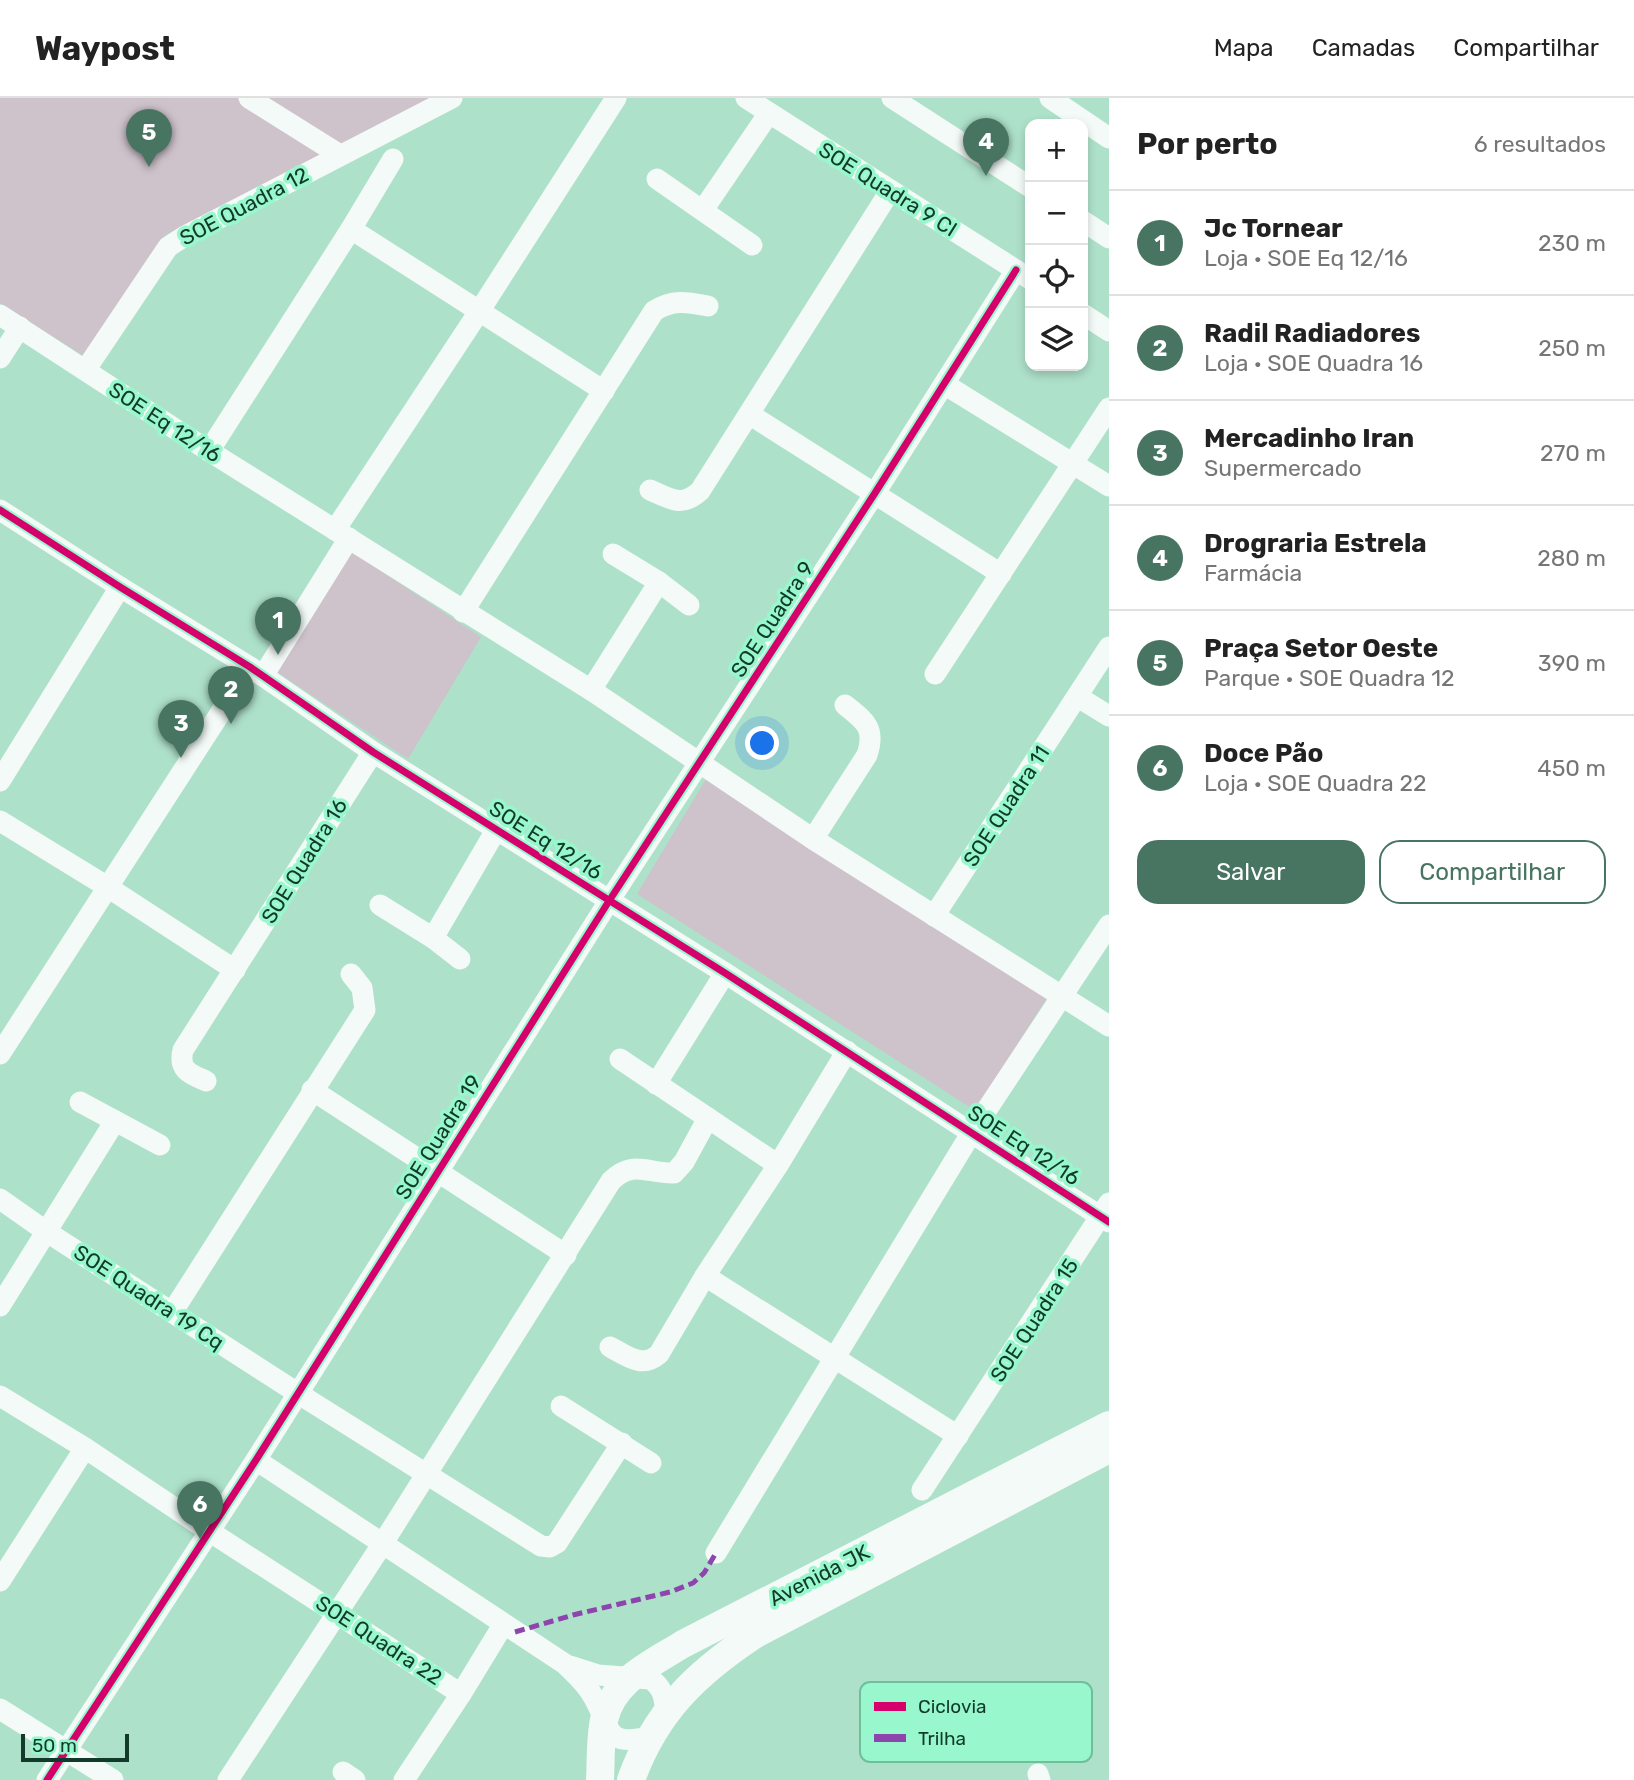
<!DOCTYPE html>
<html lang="pt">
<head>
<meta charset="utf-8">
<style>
  :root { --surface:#fff; --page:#f2f2f2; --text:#222; --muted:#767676; --line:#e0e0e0; --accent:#487462 }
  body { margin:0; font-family:Rubik,sans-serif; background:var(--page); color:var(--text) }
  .controls { position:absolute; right:21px; top:21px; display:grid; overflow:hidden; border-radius:14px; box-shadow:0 4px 10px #0003 }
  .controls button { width:63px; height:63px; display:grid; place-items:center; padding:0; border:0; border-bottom:2px solid var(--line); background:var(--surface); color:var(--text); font:35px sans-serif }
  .scale { position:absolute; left:21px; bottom:18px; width:108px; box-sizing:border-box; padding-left:7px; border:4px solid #113a2a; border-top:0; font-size:19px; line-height:24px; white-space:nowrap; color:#113a2a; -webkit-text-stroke:5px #98f7cd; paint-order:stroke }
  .you { position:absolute; left:763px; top:646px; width:24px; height:24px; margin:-18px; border:5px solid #fff; border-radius:50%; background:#1a73e8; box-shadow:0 0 0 10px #1a73e833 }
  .badge { display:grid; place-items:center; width:46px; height:46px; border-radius:50%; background:var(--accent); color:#fff; font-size:23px; font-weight:700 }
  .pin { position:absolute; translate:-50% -58px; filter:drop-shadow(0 2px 4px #0008) }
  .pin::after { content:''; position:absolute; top:37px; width:24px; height:21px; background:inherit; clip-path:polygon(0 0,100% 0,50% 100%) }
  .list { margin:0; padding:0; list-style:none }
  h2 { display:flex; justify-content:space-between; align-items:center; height:91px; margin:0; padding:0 28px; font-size:30px }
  h2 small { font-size:23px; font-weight:400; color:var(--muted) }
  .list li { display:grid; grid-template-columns:46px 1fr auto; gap:21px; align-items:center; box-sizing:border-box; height:105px; padding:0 28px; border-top:2px solid var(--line) }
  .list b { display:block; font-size:26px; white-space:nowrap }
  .list p { margin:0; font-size:23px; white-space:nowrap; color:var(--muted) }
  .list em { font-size:23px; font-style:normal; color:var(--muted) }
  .actions { display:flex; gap:14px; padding:21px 28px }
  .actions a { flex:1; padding:16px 0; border:2px solid var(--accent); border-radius:21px; text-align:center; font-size:24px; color:var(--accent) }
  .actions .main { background:var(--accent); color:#fff }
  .icon { flex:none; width:38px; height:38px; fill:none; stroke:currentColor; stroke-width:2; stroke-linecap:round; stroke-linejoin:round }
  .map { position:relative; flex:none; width:1109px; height:1682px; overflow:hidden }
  header { display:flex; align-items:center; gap:42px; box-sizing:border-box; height:98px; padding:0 35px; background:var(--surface); border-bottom:2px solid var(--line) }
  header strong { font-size:33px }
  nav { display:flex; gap:38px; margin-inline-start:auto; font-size:24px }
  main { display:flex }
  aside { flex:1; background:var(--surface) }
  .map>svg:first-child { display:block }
</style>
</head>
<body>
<header>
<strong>Waypost</strong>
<nav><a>Mapa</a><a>Camadas</a><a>Compartilhar</a></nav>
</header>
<main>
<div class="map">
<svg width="1109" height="1682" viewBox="0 0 1109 1682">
  <rect width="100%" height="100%" fill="#aee1ca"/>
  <g fill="#cec2cb">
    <polygon points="0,0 433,0 165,137 87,260 0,205"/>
    <polygon points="349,452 481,539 408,661 274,572"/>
    <polygon points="706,681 1048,898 976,1013 637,796"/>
  </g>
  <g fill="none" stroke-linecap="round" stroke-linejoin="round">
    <g stroke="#f3faf7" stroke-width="21">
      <polyline points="249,0 340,57"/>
      <polyline points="746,0 1030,181"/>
      <polyline points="892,0 1030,89"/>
      <polyline points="1050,0 1109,40"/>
      <polyline points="657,81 752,147"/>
      <polyline points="703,112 769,15"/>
      <polyline points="1083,123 1109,140"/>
      <polyline points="351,131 604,293"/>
      <polyline points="1083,216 1109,233"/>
      <polyline points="0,217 209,353 591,592 813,741 1109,928"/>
      <polyline points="0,260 20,229"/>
      <polyline points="86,271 168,149 185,138 452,0"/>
      <polyline points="944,286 1109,388"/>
      <polyline points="749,316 1001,476"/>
      <polyline points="209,353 351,131 393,61"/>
      <path d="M650 392C671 401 681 410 700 393L890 93"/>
      <polyline points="0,412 120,489 250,569 373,654 725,875 1109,1124"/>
      <polyline points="335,432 480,212 616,0"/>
      <polyline points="613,456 659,484 689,507"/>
      <path d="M463 514 654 213C673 201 687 204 708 208"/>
      <polyline points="935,576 1109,310"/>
      <polyline points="263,578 349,440"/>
      <polyline points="591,592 659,484"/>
      <polyline points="1078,599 1109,618"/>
      <polyline points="0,683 120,489"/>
      <polyline points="0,723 106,788 235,872"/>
      <path d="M813 741 867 657C876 630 865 623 845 607"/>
      <polyline points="380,807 433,840 496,732"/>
      <polyline points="934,818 1109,549"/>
      <polyline points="433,840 460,861"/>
      <polyline points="0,956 250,569"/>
      <polyline points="620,961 778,1067"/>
      <path d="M206 983C190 976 178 972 183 952L373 654"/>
      <polyline points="656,986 725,875"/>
      <polyline points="312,992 566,1157"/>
      <polyline points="80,1004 160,1047"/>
      <polyline points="0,1101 47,1134 299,1296 541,1448 550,1449 557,1445 622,1345"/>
      <polyline points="705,1178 958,1338"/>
      <polyline points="0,1208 115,1023"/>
      <polyline points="173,1213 365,912 362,890 351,876"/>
      <path d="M610 1249C627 1258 642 1271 659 1256L705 1178 778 1067 847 953"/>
      <polyline points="0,1298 85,1350 209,1433 461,1596"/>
      <polyline points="561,1308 651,1365"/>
      <path d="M256 1362 565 1566C576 1577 587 1586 594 1600 611 1630 604 1649 649 1639"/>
      <polyline points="922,1392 1109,1105"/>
      <polyline points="716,1455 972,1034 1109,827"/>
      <polyline points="0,1483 85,1350"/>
      <path d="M570 1568 598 1577 650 1581C663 1589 664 1599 666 1613"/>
      <polyline points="0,1611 113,1682"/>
      <polyline points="343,1674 355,1682"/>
      <polyline points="1038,1676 1040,1682"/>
      <polyline points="47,1682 256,1362 609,803 875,395 1016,172"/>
      <path d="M228 1682 383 1445 611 1083C633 1061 648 1076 674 1075L684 1064 708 1020"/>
      <polyline points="404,1682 461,1596 503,1527"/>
    </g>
    <g stroke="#f3faf7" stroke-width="28">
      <path d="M600 1682C601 1663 600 1641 604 1622 613 1582 651 1566 683 1546L1109 1327"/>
      <path d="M631 1682C655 1615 695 1576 754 1537L1109 1351"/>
    </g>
    <polyline stroke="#8e44ad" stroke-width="5" stroke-dasharray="10 5" stroke-linecap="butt" points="515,1534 573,1517 670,1494 693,1485 704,1475 716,1455"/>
    <defs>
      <g id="cycleway">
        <polyline points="0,412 120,489 250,569 373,654 725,875 1109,1124"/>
        <polyline points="47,1682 256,1362 609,803 875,395 1016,172"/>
      </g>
    </defs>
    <use href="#cycleway" stroke="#98f7cd" stroke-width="11"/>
    <use href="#cycleway" stroke="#d6006c" stroke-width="7"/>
  </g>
  <g text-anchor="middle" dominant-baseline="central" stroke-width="7" stroke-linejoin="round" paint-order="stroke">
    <g font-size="21" fill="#113a2a" stroke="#98f7cd">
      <text transform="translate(888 91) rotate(32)">SOE Quadra 9 CI</text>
      <text transform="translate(244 108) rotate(-28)">SOE Quadra 12</text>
      <text transform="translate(165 324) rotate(33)">SOE Eq 12/16</text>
      <text transform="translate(772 521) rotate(-57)">SOE Quadra 9</text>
      <text transform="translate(1006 708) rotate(-57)">SOE Quadra 11</text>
      <text transform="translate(546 742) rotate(32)">SOE Eq 12/16</text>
      <text transform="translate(304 763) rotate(-58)">SOE Quadra 16</text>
      <text transform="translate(438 1039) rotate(-58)">SOE Quadra 19</text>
      <text transform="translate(1024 1047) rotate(33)">SOE Eq 12/16</text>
      <text transform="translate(149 1199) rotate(33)">SOE Quadra 19 Cq</text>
      <text transform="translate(1034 1222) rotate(-57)">SOE Quadra 15</text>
      <text transform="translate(819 1477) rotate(-27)">Avenida JK</text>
      <text transform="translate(379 1542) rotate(33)">SOE Quadra 22</text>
    </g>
  </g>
  <rect x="860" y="1584" width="232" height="80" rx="10" fill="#98f7cd" stroke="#70be9c" stroke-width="2"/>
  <rect x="874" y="1604" width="32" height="9" fill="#d6006c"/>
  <rect x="874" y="1636" width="32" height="8" fill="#8e44ad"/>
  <g font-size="19" fill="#113a2a">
    <text x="918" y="1615">Ciclovia</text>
    <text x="918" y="1647">Trilha</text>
  </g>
</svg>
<div class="controls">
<button>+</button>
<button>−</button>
<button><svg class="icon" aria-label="locate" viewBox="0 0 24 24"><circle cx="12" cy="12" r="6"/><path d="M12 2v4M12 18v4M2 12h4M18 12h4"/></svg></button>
<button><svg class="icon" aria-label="layers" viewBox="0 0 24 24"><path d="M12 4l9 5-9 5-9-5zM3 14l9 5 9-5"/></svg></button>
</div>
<div class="scale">50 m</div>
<div class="you"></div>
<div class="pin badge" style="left:278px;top:557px">1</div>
<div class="pin badge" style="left:231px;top:626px">2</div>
<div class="pin badge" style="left:181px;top:660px">3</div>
<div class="pin badge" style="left:986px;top:78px">4</div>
<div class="pin badge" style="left:149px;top:69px">5</div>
<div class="pin badge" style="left:200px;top:1441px">6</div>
</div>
<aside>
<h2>Por perto<small>6 resultados</small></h2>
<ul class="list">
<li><span class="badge">1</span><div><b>Jc Tornear</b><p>Loja · SOE Eq 12/16</p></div><em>230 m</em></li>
<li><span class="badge">2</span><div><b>Radil Radiadores</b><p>Loja · SOE Quadra 16</p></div><em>250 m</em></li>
<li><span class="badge">3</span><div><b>Mercadinho Iran</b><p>Supermercado</p></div><em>270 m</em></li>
<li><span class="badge">4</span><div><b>Drograria Estrela</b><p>Farmácia</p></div><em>280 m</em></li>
<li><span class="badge">5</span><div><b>Praça Setor Oeste</b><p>Parque · SOE Quadra 12</p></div><em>390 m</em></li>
<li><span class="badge">6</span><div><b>Doce Pão</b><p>Loja · SOE Quadra 22</p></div><em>450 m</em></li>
</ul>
<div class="actions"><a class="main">Salvar</a><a>Compartilhar</a></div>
</aside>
</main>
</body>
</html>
